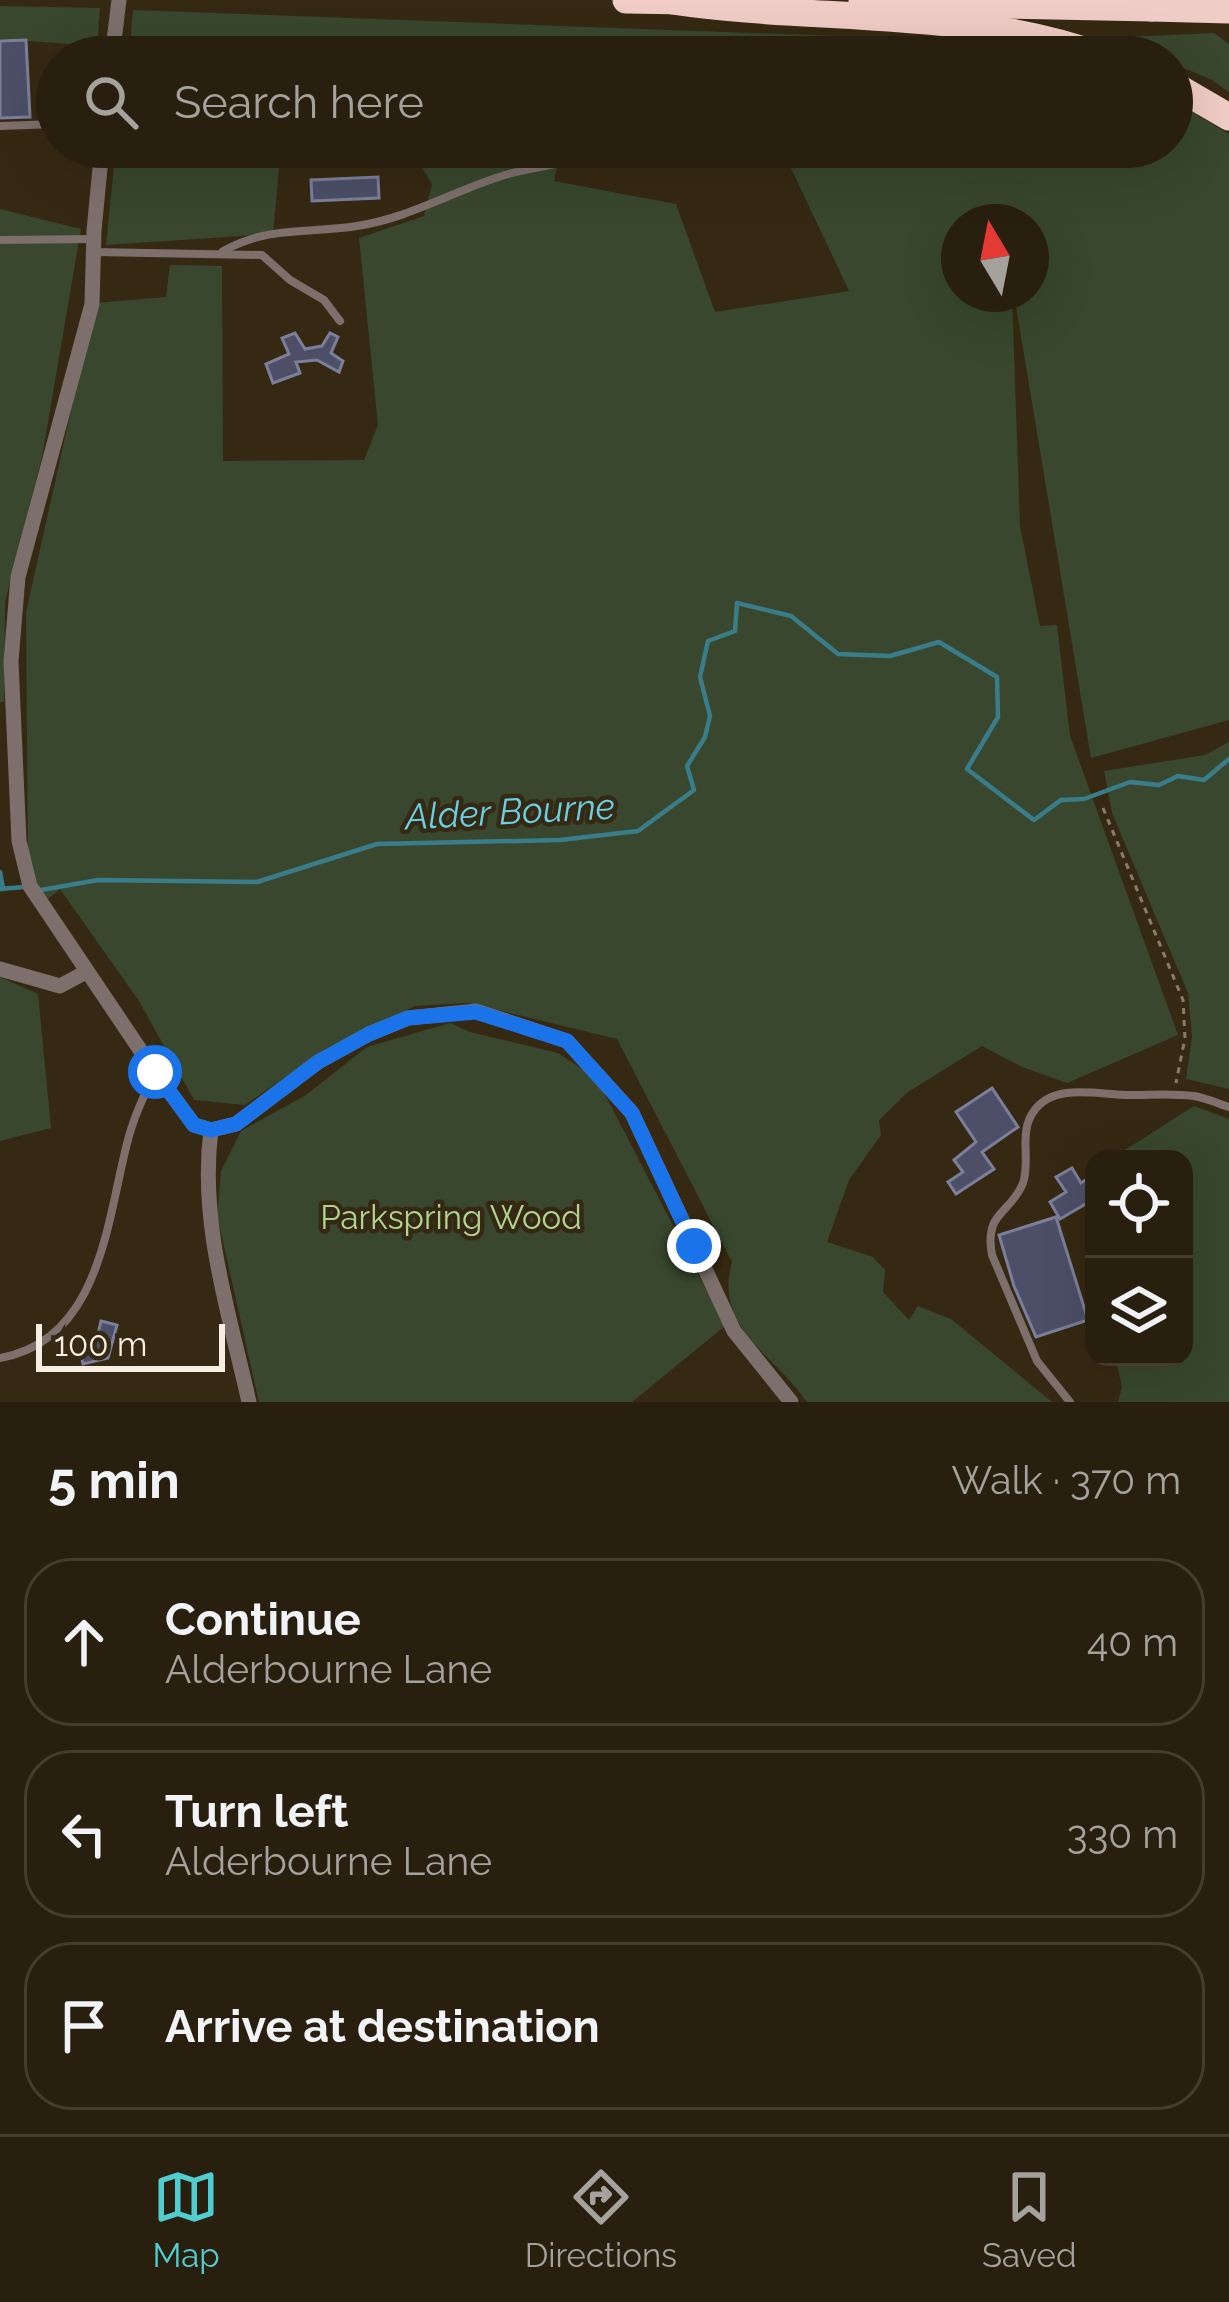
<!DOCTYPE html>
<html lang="en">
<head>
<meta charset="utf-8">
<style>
  :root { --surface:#281f0e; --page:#342c1c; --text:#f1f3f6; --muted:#a5a29e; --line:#443d2e; --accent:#52cdcf }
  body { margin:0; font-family:Raleway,sans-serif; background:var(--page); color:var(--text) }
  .controls { position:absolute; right:36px; bottom:36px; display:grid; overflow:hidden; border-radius:24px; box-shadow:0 12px 48px #0002 }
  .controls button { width:108px; height:108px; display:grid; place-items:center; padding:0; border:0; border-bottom:3px solid var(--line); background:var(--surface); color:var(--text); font:60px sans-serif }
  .compass { position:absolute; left:941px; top:204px; width:108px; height:108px; border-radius:50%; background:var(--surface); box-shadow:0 12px 48px #0002; rotate:350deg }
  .scale { position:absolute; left:36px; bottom:30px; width:189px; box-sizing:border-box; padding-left:12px; border:6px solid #f7eee1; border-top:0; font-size:33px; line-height:42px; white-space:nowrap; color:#f7eee1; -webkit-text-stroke:9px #362913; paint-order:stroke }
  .stop { position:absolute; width:36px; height:36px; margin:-27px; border:9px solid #1a73e8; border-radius:50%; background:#fff }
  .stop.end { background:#1a73e8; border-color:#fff; box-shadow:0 3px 12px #0008 }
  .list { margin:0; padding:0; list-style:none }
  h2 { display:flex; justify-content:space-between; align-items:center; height:156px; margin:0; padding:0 48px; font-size:51px }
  h2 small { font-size:39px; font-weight:400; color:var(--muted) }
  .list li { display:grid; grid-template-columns:78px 1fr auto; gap:36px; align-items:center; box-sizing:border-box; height:168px; margin:0 24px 24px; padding:0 24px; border:3px solid var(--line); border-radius:48px }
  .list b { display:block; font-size:45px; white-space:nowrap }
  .list p { margin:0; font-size:39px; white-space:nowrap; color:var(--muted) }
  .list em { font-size:39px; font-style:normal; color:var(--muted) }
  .icon { flex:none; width:66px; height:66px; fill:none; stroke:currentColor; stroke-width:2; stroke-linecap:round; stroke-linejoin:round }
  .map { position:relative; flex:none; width:1229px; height:1402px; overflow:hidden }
  .search { position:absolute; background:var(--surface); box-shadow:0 12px 48px #0002; left:36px; right:36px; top:36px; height:132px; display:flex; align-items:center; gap:30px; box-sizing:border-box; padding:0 42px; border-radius:66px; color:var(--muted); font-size:45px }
  .sheet { height:732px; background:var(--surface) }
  nav { display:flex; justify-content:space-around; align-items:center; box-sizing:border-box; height:168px; border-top:3px solid var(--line); background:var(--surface); font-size:33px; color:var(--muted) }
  nav a { display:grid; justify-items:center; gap:6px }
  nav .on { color:var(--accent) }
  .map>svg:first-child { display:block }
</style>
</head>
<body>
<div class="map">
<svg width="1229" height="1402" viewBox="0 0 1229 1402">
  <rect width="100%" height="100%" fill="#362913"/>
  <g fill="#39472e">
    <polygon points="0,6 100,8 97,46 0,39"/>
    <polygon points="133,10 968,41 1061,57 123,57 124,49 130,45"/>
    <polygon points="1214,33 1229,44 1229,92 1212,80 1172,63 1172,57 1159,57 1107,38"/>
    <path d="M1172 100 1229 134V720L1091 758 1014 294H1031V222H959V294H1012L1020 526 1040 626 1057 625 1070 736 1178 1035 1067 1083 1022 1067 982 1046 908 1092 879 1120 881 1135 849 1180 827 1242 873 1257 885 1270 883 1292 909 1320 918 1306 951 1319 1052 1402H807C776 1356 713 1328 732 1262L617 1039 469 1003 415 1006 327 1048 245 1105 194 1100 139 1001 60 889 48 899 33 878 28 856 26 612 95 303 166 297 170 265 222 266 223 461 364 460 378 425 359 238 424 216 432 184 410 148 400 147H561L554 181 676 204 715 312 849 291 781 147H1172Z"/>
    <polygon points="116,147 281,147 273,234 106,245"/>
    <polygon points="0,209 81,229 42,457 5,602 4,702 0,702"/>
    <polygon points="1229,742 1229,1089 1186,1079 1192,1037 1188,993 1112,813 1104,771 1205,755"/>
    <polygon points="0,977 38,994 51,1128 0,1141"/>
    <polygon points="450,1023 470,1032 558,1053 597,1079 725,1326 632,1402 259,1402 217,1215 221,1171 241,1131 306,1095 367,1047"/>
    <polygon points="1194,1106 1229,1119 1229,1402 1118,1402 1122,1387 1115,1357 1184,1357 1184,1159 1111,1159"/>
  </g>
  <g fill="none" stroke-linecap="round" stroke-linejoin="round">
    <g stroke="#3a7d8a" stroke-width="4.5">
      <polyline points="0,872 3,889"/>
      <polyline points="0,889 24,887"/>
      <polyline points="41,890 98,880 257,882 377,844 560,840 638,831 694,790 687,766 705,737 710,716 700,677 708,641 735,631 737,603 791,616 838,654 890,656 939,642 997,677 998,717 967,769 1034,820 1061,800 1084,799 1130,782 1159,785 1178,776 1204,780 1229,759"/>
    </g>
  </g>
  <g fill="#4c4f67" stroke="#7c7f99" stroke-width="3">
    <polygon points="26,40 30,117 0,118 0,41"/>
    <polygon points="378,177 379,198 312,201 311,180"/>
    <polygon points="295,333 305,349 322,346 330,333 338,337 331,353 343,361 339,372 317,360 296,362 300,373 273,383 266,364 289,354 282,338"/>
    <polygon points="992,1088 1018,1127 982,1152 994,1169 956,1194 948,1182 963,1172 954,1160 976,1142 956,1112"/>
    <polygon points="1072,1168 1081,1183 1089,1178 1094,1199 1060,1219 1050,1202 1066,1192 1056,1177"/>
    <polygon points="1056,1217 1088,1320 1036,1337 1014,1286 999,1235"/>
    <polygon points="101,1321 117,1325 108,1358 83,1364 80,1350 95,1346"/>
  </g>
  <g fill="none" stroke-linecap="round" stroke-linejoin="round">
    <polyline stroke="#887d6b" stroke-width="3" stroke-dasharray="6 6" stroke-linecap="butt" points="1103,808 1183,1000 1185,1038 1176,1083"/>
    <g stroke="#7d6f6c" stroke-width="8">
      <polyline points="0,126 57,124"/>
      <polyline points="0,240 93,239"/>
      <path d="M223 251C271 225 307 234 357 226 410 218 455 190 505 175 534 166 568 166 593 147"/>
      <polyline points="94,252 262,255 290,280 324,300 340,321"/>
      <path d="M0 1358C103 1340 107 1215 129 1136 135 1114 144 1095 154 1075"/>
      <path d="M1070 1402 1037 1361 992 1255C984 1211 1010 1215 1023 1183 1031 1160 1018 1132 1034 1111 1054 1082 1100 1095 1129 1095 1151 1095 1172 1093 1194 1096 1206 1098 1217 1103 1229 1107"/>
    </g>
    <g stroke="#7d6f6c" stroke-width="15">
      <polyline points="112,57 119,0"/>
      <polyline points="102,147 94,231 92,304 18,577 11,661 19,841 30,886 155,1072 194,1125 211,1130 236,1124 318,1062 369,1034 408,1018 476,1011 567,1041 632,1113 734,1331 791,1402"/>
      <polyline points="0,969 60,986 86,972"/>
      <path d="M211 1130C199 1223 229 1312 249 1402"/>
    </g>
    <g stroke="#efccc5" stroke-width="27">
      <polyline points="626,0 688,1"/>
      <path d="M672 1C812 22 971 7 1104 57"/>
      <polyline points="862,2 1152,8"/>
      <polyline points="1172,84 1229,117"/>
    </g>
    <polyline stroke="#efccc5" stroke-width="27" points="1152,8 1229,10"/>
  </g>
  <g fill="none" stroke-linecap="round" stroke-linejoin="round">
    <polyline stroke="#1a73e8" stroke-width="15" points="155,1072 194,1125 211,1130 236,1124 318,1062 369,1034 408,1018 476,1012 567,1041 632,1113 694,1246"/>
  </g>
  <g text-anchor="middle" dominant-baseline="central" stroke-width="9" stroke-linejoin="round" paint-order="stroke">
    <g font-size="33" fill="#aed490" stroke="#362913">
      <text x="451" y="1217">Parkspring Wood</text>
    </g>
    <g font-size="36" font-style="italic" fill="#68d0e5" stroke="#362913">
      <text transform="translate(510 811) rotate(-3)">Alder Bourne</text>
    </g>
  </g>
</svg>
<div class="controls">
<button><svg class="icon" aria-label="locate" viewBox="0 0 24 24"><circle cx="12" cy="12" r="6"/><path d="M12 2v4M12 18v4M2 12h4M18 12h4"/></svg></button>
<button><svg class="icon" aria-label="layers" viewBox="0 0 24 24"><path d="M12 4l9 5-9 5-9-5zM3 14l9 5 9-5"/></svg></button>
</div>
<svg class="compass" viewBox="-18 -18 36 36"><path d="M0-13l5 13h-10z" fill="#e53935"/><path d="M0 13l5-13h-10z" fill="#a5a29e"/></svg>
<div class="scale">100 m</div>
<div class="stop" style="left:155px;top:1072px"></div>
<div class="stop end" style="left:694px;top:1246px"></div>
<div class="search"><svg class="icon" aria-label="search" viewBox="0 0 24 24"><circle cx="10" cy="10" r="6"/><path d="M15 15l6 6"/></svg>Search here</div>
</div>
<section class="sheet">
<h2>5 min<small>Walk · 370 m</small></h2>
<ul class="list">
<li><svg class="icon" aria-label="ahead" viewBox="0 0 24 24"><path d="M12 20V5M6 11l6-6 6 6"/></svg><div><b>Continue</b><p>Alderbourne Lane</p></div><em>40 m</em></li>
<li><svg class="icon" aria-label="left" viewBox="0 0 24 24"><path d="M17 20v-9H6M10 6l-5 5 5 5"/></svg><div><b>Turn left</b><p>Alderbourne Lane</p></div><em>330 m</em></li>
<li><svg class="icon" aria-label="arrive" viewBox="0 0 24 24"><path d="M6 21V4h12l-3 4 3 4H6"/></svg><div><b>Arrive at destination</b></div></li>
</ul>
</section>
<nav>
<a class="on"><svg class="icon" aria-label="map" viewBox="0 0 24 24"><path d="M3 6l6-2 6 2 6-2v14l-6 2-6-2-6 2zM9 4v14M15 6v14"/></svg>Map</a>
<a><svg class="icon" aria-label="directions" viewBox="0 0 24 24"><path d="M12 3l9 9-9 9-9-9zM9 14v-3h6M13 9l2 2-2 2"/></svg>Directions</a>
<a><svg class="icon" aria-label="saved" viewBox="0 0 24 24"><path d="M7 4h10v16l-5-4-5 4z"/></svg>Saved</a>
</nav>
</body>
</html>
